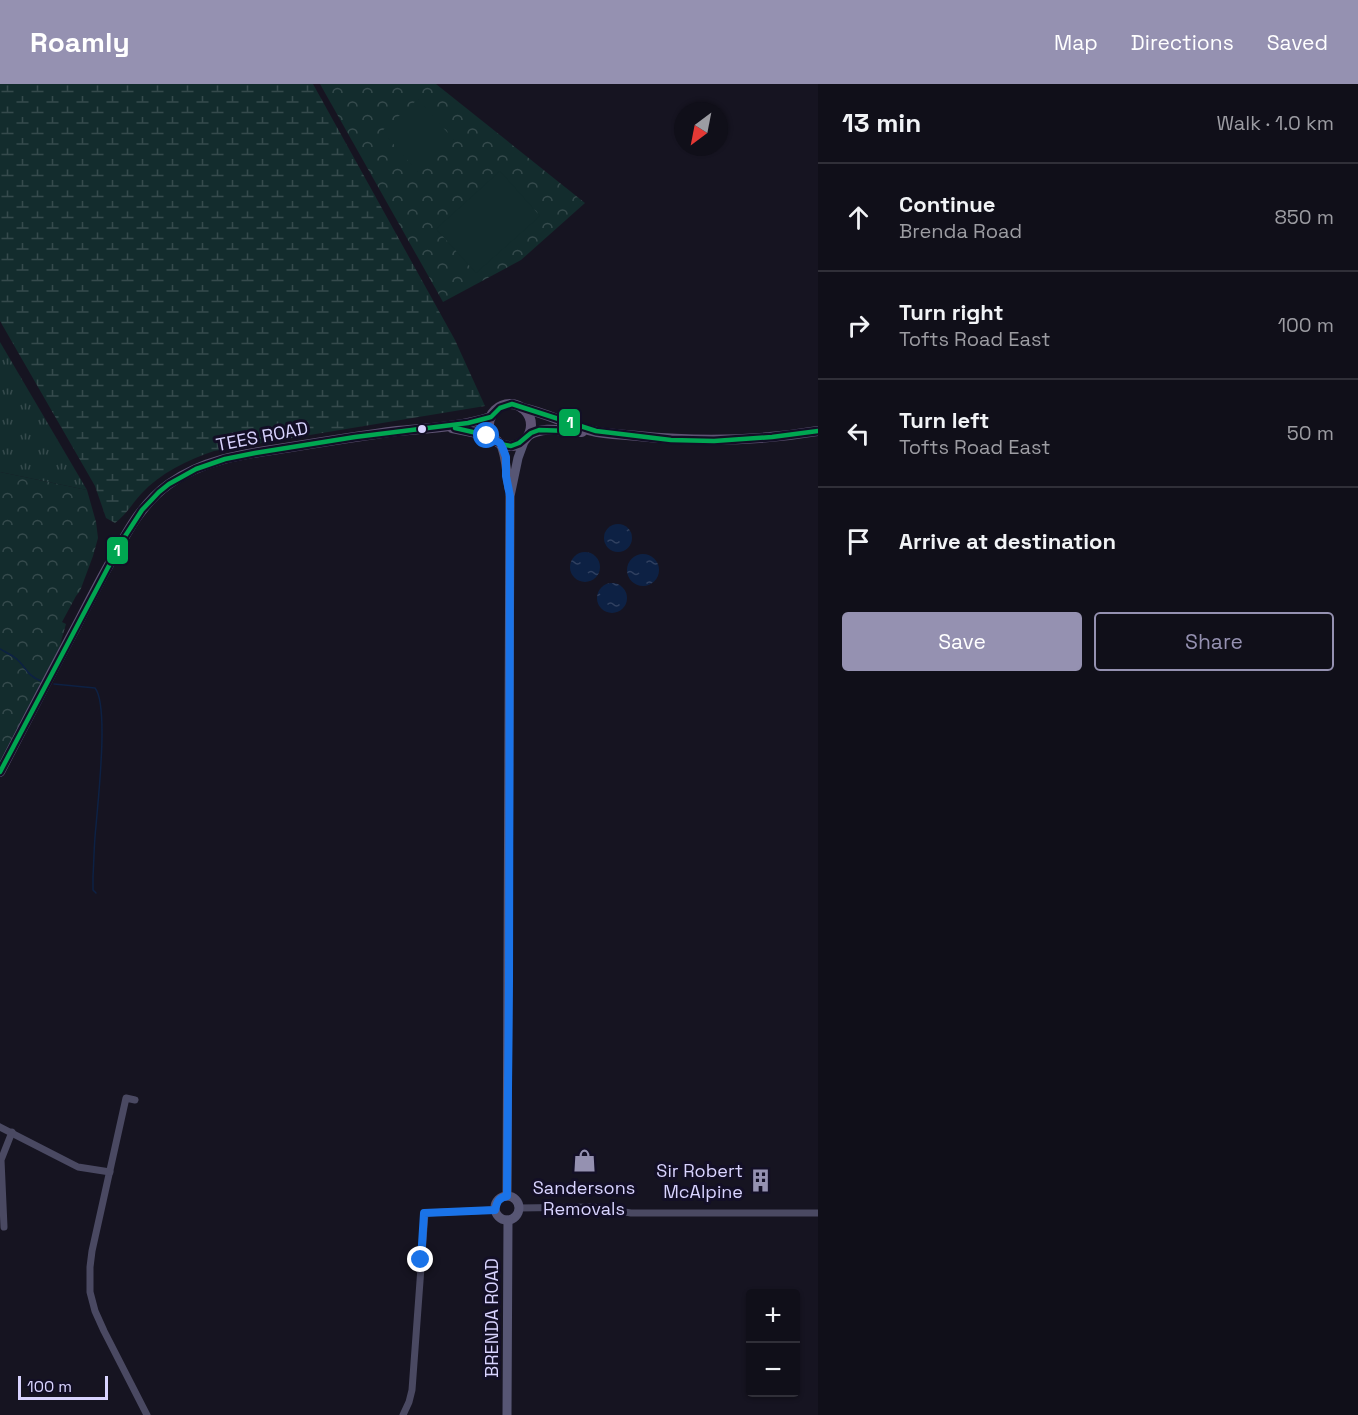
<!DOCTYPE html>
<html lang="en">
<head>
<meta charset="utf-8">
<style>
  :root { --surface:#100f19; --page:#1e1d26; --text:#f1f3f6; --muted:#9c9ca2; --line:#302f38; --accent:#9591b1 }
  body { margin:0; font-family:"Space Grotesk",sans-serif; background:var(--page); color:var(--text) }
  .controls { position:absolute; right:18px; bottom:18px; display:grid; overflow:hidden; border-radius:6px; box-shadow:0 2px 4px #0004 }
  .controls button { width:54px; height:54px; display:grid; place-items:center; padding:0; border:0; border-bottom:2px solid var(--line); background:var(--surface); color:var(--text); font:30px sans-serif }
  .compass { position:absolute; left:674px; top:18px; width:54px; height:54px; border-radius:50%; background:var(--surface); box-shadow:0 2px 4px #0004; rotate:212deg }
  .scale { position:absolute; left:18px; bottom:15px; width:90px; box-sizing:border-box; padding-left:6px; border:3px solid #d9d4ff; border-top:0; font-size:16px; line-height:21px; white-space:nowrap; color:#d9d4ff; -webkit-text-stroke:4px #130f26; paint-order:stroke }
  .stop { position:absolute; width:18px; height:18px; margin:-14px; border:4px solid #1a73e8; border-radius:50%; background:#fff }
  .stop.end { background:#1a73e8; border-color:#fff; box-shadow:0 2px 6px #0008 }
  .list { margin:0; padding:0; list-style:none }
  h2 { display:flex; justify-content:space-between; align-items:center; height:78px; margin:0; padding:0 24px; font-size:26px }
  h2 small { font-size:20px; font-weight:400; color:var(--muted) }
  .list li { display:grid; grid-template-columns:39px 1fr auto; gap:18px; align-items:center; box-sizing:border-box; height:108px; padding:0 24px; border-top:2px solid var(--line) }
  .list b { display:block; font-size:22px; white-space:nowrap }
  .list p { margin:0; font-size:20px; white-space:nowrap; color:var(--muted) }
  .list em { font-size:20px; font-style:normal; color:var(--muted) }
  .actions { display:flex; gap:12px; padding:18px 24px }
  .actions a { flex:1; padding:14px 0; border:2px solid var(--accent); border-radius:6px; text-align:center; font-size:21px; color:var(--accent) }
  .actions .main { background:var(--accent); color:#fff }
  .icon { flex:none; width:33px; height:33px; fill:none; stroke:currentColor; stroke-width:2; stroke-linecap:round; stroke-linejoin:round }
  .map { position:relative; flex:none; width:818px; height:1331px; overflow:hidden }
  header { display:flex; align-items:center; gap:36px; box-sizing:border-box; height:84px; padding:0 30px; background:var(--accent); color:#fff }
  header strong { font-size:28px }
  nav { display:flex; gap:33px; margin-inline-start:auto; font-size:21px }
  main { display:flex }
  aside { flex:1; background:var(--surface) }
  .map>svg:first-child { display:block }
</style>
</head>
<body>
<header>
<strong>Roamly</strong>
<nav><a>Map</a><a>Directions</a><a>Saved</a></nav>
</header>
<main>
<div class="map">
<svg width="818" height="1331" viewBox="0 0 818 1331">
  <defs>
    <pattern id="grass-tufts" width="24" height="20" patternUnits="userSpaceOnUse" patternTransform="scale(1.5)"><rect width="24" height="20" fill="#132c2d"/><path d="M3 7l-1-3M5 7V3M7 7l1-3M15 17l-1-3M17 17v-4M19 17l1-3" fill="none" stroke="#354a4c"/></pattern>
    <pattern id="wetland-marsh" width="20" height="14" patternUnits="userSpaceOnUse" patternTransform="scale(1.5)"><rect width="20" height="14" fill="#132c2d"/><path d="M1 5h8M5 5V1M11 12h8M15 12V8" fill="none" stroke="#354a4c"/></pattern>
    <pattern id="park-crowns" width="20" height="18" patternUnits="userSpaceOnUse" patternTransform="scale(1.5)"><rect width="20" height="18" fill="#132c2d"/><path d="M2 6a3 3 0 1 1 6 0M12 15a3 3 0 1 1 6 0" fill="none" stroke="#354a4c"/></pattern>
    <pattern id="water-ripples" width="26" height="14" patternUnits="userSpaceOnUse" patternTransform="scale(1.5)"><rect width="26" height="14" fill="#0d2144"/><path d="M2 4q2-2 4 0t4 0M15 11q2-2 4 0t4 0" fill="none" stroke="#304060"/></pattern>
  </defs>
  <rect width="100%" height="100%" fill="#161421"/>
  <polygon fill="url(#grass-tufts)" points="0,258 87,406 0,388"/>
  <path fill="url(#wetland-marsh)" d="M0 0H313L455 256 485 322 214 367C188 376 160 389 141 410 131 421 127 430 115 439L106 434 95 402 0 237Z"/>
  <g fill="url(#park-crowns)">
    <polygon points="320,0 436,0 585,119 521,176 443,218"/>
    <polygon points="0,388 87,406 96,438 98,454 93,472 80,507 76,512 62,538 66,540 58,568 0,682"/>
  </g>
  <g fill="#132c2d">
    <polygon points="418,15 454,56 418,88 382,47"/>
    <polygon points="500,87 540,132 476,189 436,145"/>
  </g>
  <g fill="url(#water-ripples)">
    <circle cx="618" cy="454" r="14"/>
    <circle cx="585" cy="483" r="15"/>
    <circle cx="643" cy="486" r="16"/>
    <circle cx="612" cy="514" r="15"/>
  </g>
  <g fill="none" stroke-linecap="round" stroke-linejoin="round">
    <g stroke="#0d2144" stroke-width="1.5">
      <path d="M0 565C5 568 10 570 14 573 26 581 25 591 41 597"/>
      <path d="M54 600 95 604C109 621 98 716 96 742 94 759 94 776 93 793V806L96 809"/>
    </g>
    <g stroke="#4a4962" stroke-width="7">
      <polyline points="135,1016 126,1014 92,1167 90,1183 90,1208 95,1227 104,1247 147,1331"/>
      <polyline points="0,1043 78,1083 110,1088"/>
      <polyline points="519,1124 593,1123 631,1129 818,1129"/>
      <polyline points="4,1143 1,1076 12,1048"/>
      <polyline points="403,1331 409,1318 412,1306 425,1129 494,1126"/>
    </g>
    <g stroke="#575674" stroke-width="9">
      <path d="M500 359C507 373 506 389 509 404"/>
      <polyline points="507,1112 510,412 518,374 525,355"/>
      <circle cx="507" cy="1124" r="12"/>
      <polyline points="507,1331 508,1136"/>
    </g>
    <g stroke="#5e5373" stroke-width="10">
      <circle cx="510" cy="341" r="21"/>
      <path d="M522 324C548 329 571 343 597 348 611 350 625 351 638 352 698 358 759 357 818 347"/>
      <polyline points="452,344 477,349 497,357"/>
      <path d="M529 351C546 341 564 348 582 348"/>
      <path d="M0 688C25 640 50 591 76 543 87 522 98 500 110 479 126 450 141 420 169 400 204 375 244 370 285 364 322 358 359 352 397 347 428 344 460 343 491 333"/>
    </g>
    <defs>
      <g id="bus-1">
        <polyline points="455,344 477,349 505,361 511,362 519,359 531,349 539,346 570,347"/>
        <polyline points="0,688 122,457 142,426 159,408 169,400 196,385 225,375 255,369 355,353 468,339 491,333 500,324 512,320 596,347 671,356 714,357 772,353 818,347"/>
      </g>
    </defs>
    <use href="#bus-1" stroke="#130f26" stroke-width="9"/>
    <use href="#bus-1" stroke="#00a651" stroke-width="4.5"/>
  </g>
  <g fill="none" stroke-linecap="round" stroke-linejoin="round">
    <path stroke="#1a73e8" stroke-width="8" d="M421 1176 424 1129 495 1126C497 1118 498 1114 507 1112L509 898 510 412 506 392V373L503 365 500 359 487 352"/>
  </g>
  <defs>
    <symbol id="shop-bare" viewBox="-9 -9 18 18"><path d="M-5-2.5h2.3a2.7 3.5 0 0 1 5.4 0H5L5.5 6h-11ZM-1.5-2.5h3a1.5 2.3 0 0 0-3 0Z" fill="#9591b1" stroke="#130f26" stroke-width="2.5" paint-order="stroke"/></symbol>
    <symbol id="building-bare" viewBox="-9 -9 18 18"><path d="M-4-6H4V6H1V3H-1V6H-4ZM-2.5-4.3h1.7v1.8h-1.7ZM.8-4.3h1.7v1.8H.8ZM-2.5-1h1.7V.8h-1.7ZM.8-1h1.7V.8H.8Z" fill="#9591b1" stroke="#130f26" stroke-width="2.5" paint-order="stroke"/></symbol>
  </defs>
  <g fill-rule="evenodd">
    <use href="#shop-bare" x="568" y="1060" width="33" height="33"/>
    <use href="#building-bare" x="744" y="1080" width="33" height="33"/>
  </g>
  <circle fill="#d9d4ff" stroke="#130f26" stroke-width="2" cx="422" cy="345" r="5"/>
  <g text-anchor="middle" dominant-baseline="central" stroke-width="6" stroke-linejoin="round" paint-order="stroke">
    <g font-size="18" fill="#d9d4ff" stroke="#130f26">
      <text transform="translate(262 352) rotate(-11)">TEES ROAD</text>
      <text transform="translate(491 1234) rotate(-90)">BRENDA ROAD</text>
    </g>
    <g font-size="18" fill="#d9d4ff" stroke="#130f26" text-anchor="end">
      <text x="743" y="1086">Sir Robert<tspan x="743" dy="21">McAlpine</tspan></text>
      <text x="584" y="1103" text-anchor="middle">Sandersons<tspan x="584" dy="21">Removals</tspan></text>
    </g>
  </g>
  <g stroke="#130f26" stroke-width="2">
    <rect x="558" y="324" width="23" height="29" rx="6" fill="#00a651"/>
    <rect x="106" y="452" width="23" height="29" rx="6" fill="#00a651"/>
  </g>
  <g font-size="16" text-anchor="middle" font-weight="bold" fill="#fff">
    <text x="570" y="344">1</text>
    <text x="117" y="472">1</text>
  </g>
</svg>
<div class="controls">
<button>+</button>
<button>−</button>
</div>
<svg class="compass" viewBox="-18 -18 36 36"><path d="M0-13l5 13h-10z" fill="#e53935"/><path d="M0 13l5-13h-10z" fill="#9c9ca2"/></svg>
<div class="scale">100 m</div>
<div class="stop" style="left:487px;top:352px"></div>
<div class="stop end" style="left:421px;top:1176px"></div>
</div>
<aside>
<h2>13 min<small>Walk · 1.0 km</small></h2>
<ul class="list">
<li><svg class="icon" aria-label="ahead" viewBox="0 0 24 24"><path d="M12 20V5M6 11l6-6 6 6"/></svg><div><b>Continue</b><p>Brenda Road</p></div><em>850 m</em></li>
<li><svg class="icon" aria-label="right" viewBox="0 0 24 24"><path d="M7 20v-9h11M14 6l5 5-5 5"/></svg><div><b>Turn right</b><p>Tofts Road East</p></div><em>100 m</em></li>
<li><svg class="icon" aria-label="left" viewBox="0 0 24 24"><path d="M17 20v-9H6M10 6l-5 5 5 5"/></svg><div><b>Turn left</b><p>Tofts Road East</p></div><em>50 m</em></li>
<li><svg class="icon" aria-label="arrive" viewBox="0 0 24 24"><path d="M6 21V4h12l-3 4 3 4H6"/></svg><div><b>Arrive at destination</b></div></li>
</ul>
<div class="actions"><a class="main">Save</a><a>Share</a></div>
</aside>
</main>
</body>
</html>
